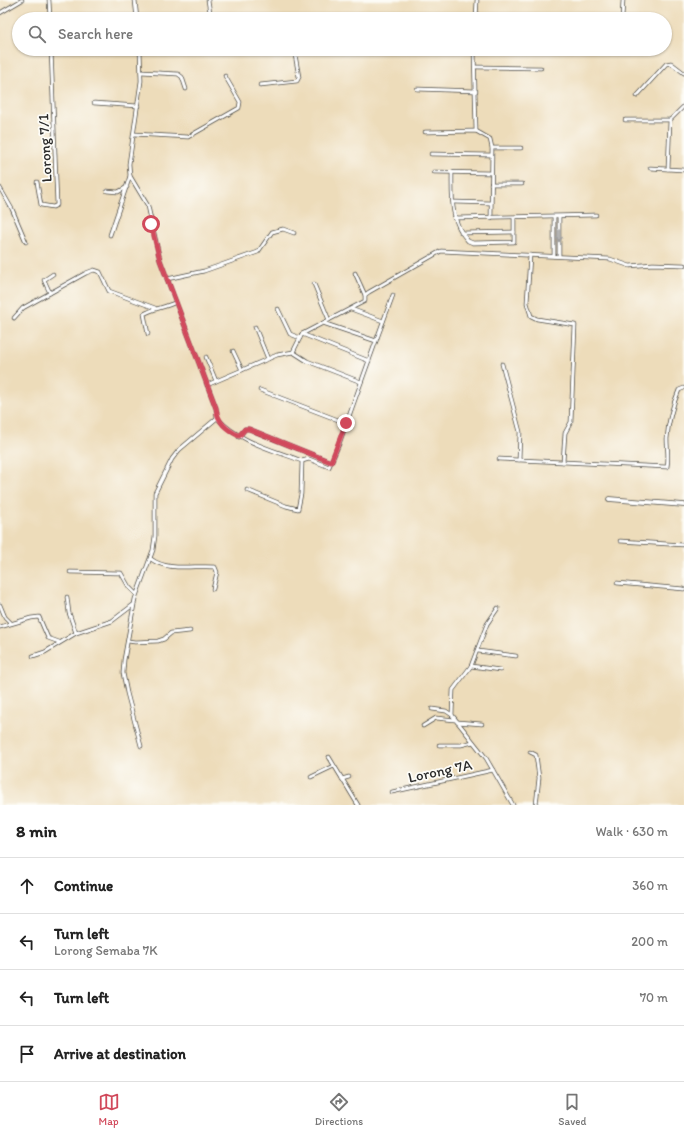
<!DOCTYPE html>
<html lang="en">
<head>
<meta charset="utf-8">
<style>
  :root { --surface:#fff; --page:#f6f6f6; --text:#222; --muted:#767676; --line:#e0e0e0; --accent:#d1495b }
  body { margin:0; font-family:Itim,sans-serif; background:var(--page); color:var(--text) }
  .stop { position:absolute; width:12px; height:12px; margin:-9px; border:3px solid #d1495b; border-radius:50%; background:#fff }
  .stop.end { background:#d1495b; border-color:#fff; box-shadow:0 1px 4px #0008 }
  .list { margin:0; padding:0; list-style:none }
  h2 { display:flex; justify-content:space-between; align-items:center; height:52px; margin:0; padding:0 16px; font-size:17px }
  h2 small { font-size:13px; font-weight:400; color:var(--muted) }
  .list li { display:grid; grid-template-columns:26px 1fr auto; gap:12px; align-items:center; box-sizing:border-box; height:56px; padding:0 16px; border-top:1px solid var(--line) }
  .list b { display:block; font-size:15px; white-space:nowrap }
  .list p { margin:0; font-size:13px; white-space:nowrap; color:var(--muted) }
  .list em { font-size:13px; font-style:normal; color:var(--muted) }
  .icon { flex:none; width:22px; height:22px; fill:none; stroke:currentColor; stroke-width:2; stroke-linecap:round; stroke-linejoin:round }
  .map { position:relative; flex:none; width:684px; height:805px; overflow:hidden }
  .search { position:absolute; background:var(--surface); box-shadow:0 1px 3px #0004; left:12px; right:12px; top:12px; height:44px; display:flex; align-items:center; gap:10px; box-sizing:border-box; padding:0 14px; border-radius:22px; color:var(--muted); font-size:15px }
  .sheet { height:276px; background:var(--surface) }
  nav { display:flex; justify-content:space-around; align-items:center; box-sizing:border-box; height:56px; border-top:1px solid var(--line); background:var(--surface); font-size:11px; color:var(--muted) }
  nav a { display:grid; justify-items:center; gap:2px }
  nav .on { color:var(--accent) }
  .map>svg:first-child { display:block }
</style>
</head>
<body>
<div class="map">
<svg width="684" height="805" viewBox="0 0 684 805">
  <rect width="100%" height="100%" fill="#fdfcf7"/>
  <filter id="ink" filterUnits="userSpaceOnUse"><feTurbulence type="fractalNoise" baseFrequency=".025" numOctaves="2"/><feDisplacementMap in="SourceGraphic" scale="8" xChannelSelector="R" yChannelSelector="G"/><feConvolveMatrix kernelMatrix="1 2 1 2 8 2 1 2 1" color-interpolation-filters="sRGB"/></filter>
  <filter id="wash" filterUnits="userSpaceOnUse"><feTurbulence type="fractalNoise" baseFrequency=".012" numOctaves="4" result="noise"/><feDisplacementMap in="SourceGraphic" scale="16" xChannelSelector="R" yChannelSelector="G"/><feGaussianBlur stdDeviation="0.9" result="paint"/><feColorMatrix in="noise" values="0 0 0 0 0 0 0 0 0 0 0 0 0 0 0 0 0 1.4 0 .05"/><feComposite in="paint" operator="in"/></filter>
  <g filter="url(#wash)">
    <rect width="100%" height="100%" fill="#eddcba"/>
  </g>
  <g filter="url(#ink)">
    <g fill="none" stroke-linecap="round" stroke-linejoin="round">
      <defs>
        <g id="minor">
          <polyline points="49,0 50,19"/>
          <polyline points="135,0 137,19"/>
          <polyline points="208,0 211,19"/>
          <polyline points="0,13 22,0"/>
          <polyline points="476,19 477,0"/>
          <polyline points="622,19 623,0"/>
          <path d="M140 49 141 81 129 164 130 176 148 206 160 260 216 408 217 418C241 443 271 449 302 461L309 459 329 467 339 444 376 341 323 323"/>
          <polyline points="196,49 228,49"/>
          <polyline points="474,49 476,131"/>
          <polyline points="476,67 541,68"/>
          <polyline points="141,72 178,74 182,77 186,89"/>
          <polyline points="260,85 297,81 299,77 294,49"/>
          <polyline points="417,89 476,91"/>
          <polyline points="637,96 666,64 671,63 684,73"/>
          <polyline points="94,103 138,106"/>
          <polyline points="625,120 670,120"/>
          <polyline points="425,132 476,131 490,139 492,148 491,218"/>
          <polyline points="134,134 188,137 239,108 240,102 225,76"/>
          <polyline points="492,148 521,148"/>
          <polyline points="431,154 491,155"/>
          <polyline points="650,168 684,170"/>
          <polyline points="668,169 670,120 684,106"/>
          <polyline points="434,172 491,173"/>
          <path d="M452 172C452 198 450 221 468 241L473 243 514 242V218"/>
          <polyline points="37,182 41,205 53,207 57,205 51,49"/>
          <polyline points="491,184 522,184"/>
          <polyline points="0,188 12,209 26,242"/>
          <polyline points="107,191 118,192 127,187"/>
          <polyline points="453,202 491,203"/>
          <polyline points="554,217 554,256"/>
          <polyline points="559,217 559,256"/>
          <polyline points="454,218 596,215"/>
          <polyline points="461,233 514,232"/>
          <polyline points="110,235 130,176"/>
          <polyline points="355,273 365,295"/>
          <polyline points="167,279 204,271 258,252 272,232 283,229 294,233"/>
          <polyline points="314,284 329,320"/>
          <polyline points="50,293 44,280 53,274"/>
          <polyline points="278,309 290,334 300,338"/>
          <polyline points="351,309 383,321"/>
          <polyline points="14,318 23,308 86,273 94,270 100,272 109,291 155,308"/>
          <polyline points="255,327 268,359"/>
          <path d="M148 334 144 314C154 308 165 308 176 302"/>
          <polyline points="302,334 369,361"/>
          <polyline points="376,341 393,295"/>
          <polyline points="233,351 242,370"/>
          <polyline points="293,352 307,361 361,382"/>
          <polyline points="206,357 216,381"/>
          <polyline points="502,364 520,432 519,460"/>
          <polyline points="207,385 277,355 293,352 302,334 365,301 365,295 369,292 441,251 610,259 630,266 653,264 684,265"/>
          <polyline points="260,390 346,423"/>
          <polyline points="239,437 245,429 249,429 331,462"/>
          <polyline points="499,459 563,462 565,433 571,422 575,325 537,319 531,316 527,303 530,255"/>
          <path d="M563 462 667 467C669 457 667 449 667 439 668 424 673 404 679 390L684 388"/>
          <polyline points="247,490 286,506 298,509 301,494 302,461"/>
          <polyline points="620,541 684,545"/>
          <path d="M151 559C168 572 195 565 215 567L217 572 213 589"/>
          <polyline points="70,572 121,573 129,587 136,594"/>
          <polyline points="617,583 684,589"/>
          <polyline points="67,597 69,613 76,633"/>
          <polyline points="0,605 5,617 11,623"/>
          <polyline points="498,608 487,624 471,666 453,690 452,715 486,758 513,805"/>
          <polyline points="0,627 31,618 39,617 48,638 59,642"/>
          <polyline points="128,641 135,642 158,641 164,639 171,633 190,631"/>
          <polyline points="478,651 516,656"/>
          <polyline points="33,656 45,652 76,633 112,621 133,605"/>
          <polyline points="471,666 500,670"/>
          <polyline points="432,709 446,711 452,715"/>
          <polyline points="457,722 482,724"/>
          <polyline points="423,726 436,718 455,720"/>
          <polyline points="439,745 461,745 473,742"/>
          <polyline points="141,746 127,693 123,673 124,660 135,599 153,550 155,536 155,493 172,459 179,450 217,418"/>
          <polyline points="530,752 536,755 539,778 536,805"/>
          <polyline points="329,757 358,805"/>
          <polyline points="311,777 334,766"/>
          <polyline points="342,779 349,777"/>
          <polyline points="392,792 493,770"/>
        </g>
        <polyline id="tertiary" points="609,499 684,505"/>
      </defs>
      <use href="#minor" stroke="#484640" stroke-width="4.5"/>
      <use href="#tertiary" stroke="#484640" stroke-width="5.5"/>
      <use href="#minor" stroke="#fff" stroke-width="3"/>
      <use href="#tertiary" stroke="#fff" stroke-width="4"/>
    </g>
    <defs><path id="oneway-shaft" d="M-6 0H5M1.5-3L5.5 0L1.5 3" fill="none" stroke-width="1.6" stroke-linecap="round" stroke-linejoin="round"/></defs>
    <use stroke="#a0a0a0" href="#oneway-shaft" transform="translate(559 236) rotate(90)"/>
  </g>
  <g fill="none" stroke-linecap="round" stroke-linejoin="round" filter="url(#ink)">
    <path stroke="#d1495b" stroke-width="5" d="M151 224 160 260 216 408C218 423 226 429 239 436L245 429H249L331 462 346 423"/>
  </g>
  <g text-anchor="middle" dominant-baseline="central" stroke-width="3.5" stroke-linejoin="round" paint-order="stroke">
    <g font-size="15" fill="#2b2b2b" stroke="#fdfcf7">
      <text transform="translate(45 148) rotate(-93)">Lorong 7/1</text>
      <text transform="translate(440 771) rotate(-12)">Lorong 7A</text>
    </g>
  </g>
</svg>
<div class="stop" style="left:151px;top:224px"></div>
<div class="stop end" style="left:346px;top:423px"></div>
<div class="search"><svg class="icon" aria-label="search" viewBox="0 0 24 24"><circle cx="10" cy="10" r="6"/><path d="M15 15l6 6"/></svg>Search here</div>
</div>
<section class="sheet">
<h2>8 min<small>Walk · 630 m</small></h2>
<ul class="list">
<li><svg class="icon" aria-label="ahead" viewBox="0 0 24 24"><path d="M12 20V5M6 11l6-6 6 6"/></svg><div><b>Continue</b></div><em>360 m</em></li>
<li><svg class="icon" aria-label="left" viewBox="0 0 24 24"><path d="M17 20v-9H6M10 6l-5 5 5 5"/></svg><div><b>Turn left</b><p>Lorong Semaba 7K</p></div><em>200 m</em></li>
<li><svg class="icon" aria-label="left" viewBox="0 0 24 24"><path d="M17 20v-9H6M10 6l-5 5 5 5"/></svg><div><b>Turn left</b></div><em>70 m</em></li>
<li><svg class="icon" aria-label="arrive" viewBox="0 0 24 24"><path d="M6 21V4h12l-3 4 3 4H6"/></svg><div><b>Arrive at destination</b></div></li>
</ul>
</section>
<nav>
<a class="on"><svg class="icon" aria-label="map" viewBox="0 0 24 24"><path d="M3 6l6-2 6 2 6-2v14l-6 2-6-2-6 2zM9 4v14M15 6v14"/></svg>Map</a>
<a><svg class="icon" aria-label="directions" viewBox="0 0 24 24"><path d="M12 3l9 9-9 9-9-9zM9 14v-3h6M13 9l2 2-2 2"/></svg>Directions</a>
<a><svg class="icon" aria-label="saved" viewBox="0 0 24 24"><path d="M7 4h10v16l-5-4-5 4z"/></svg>Saved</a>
</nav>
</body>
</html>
